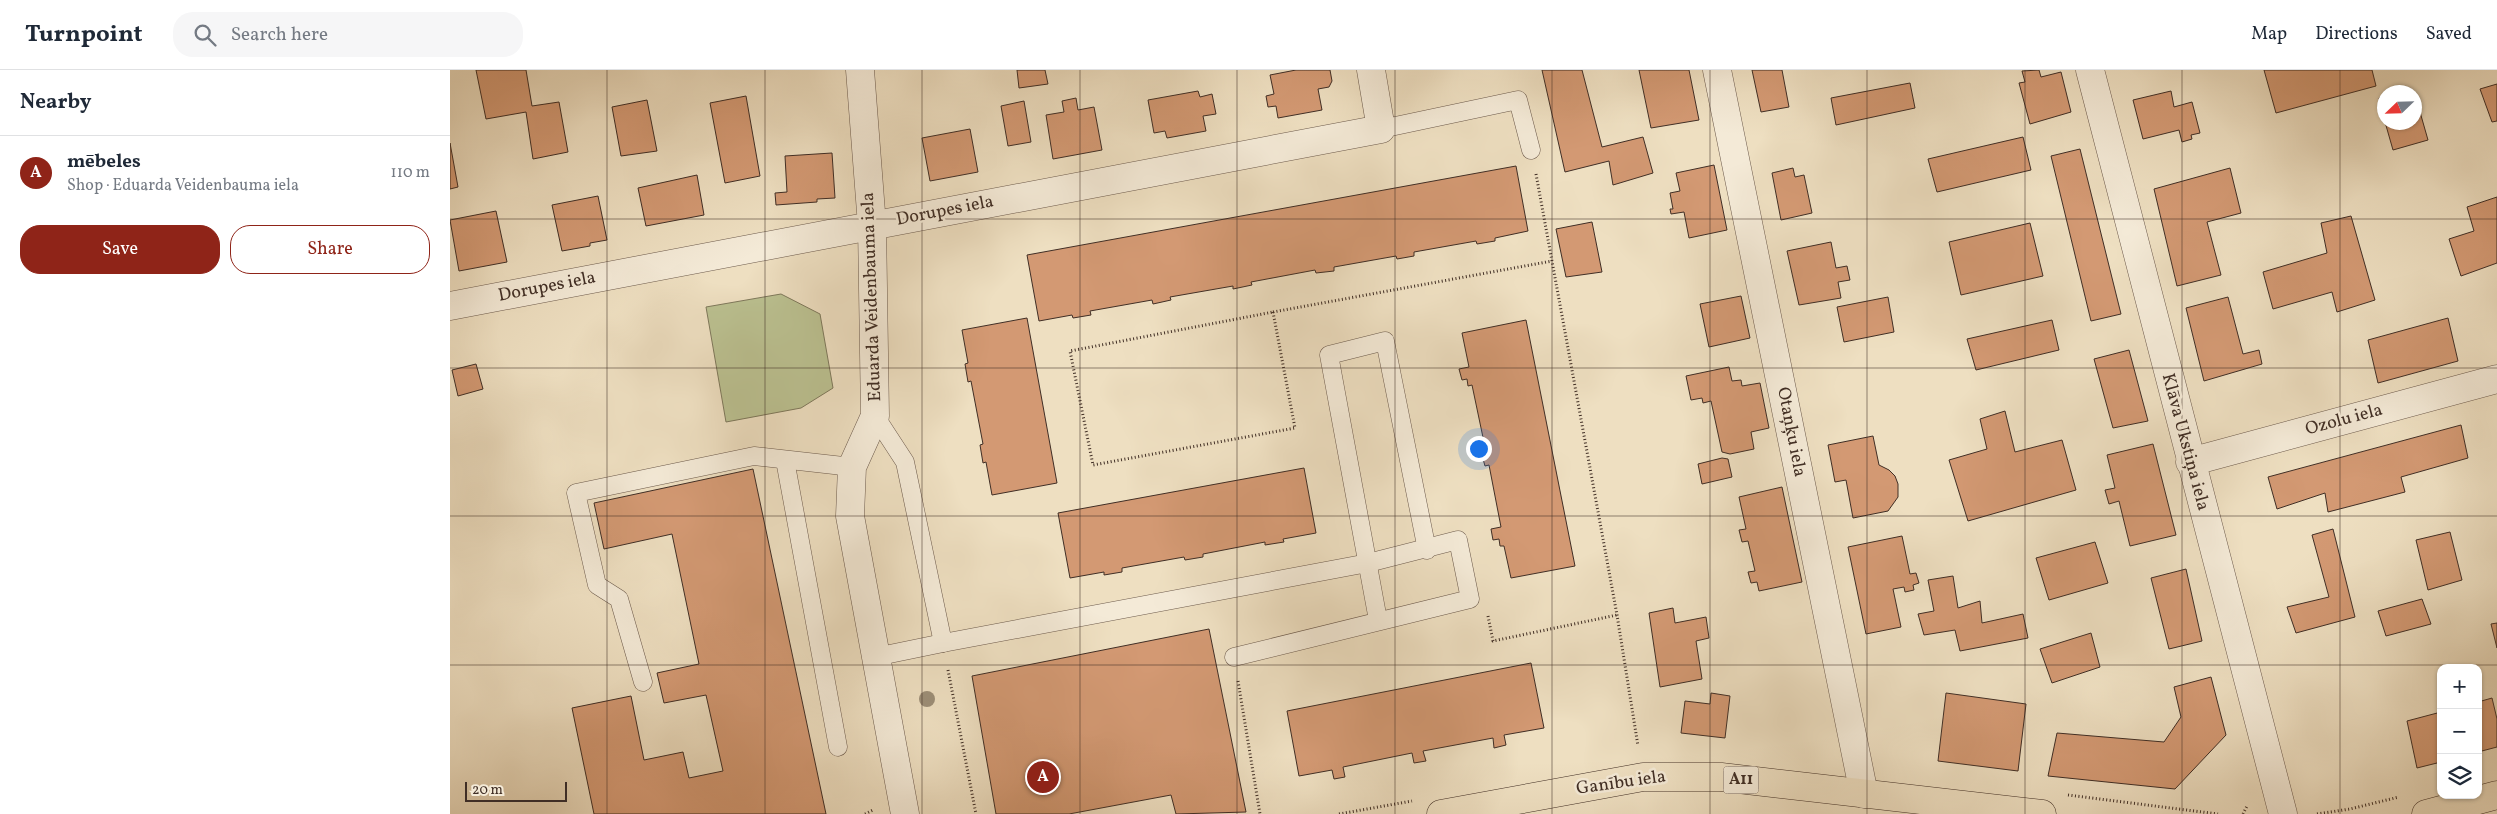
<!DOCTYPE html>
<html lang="en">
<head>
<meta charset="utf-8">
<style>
  :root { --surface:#fff; --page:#f6f6f7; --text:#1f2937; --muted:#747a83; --line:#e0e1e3; --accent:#8f2418 }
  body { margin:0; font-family:Vollkorn,serif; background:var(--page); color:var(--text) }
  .controls { position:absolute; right:15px; bottom:15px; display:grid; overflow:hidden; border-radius:10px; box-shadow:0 1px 4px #0004 }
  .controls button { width:45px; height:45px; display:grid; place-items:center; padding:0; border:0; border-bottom:1px solid var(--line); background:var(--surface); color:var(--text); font:25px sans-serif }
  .compass { position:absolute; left:1927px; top:15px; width:45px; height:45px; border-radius:50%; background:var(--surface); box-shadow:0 1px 4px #0004; rotate:247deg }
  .scale { position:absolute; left:15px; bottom:12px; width:102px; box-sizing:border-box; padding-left:5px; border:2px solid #402e25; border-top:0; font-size:14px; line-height:18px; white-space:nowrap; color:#402e25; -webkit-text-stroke:4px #f4ead7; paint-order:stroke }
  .you { position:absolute; left:1028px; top:378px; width:18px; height:18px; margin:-12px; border:4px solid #fff; border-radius:50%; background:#1a73e8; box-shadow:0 0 0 8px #1a73e833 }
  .badge { display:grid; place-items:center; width:32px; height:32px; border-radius:50%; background:var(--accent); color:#fff; font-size:16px; font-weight:700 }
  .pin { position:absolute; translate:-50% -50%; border:2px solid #fff; box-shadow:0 1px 5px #0006 }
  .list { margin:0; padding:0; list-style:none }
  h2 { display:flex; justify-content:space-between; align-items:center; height:65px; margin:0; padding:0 20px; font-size:21px }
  h2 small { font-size:16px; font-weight:400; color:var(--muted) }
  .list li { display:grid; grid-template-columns:32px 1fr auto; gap:15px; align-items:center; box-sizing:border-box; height:75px; padding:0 20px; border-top:1px solid var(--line) }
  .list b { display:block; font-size:19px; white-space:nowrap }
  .list p { margin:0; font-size:16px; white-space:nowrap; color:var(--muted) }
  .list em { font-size:16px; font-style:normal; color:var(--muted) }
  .actions { display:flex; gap:10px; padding:15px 20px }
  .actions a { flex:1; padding:11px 0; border:1px solid var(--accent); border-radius:20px; text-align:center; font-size:18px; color:var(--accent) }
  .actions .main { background:var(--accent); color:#fff }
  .icon { flex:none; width:28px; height:28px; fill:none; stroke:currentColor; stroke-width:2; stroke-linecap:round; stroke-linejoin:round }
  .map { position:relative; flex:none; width:2047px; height:744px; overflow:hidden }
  header { display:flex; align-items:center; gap:30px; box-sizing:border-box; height:70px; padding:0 25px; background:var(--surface); border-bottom:1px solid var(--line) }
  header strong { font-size:24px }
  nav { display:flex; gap:28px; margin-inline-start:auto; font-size:18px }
  .search { width:350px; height:45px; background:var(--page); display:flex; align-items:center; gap:12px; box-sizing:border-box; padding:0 18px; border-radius:20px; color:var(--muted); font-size:19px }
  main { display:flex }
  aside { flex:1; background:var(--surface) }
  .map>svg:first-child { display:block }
</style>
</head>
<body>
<header>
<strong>Turnpoint</strong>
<div class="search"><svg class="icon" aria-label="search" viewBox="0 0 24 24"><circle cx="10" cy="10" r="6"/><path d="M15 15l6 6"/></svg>Search here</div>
<nav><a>Map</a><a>Directions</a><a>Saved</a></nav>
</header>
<main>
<aside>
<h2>Nearby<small></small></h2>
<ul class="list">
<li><span class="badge">A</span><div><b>mēbeles</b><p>Shop · Eduarda Veidenbauma iela</p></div><em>110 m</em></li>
</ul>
<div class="actions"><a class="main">Save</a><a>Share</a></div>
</aside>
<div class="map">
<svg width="2047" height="744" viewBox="0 0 2047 744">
  <rect width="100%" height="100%" fill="#eedfc1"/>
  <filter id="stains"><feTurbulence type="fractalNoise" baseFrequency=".004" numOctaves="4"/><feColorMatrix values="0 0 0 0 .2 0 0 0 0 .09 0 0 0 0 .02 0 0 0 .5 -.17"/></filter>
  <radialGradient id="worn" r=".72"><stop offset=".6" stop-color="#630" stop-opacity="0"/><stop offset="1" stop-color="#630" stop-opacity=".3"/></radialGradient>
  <polygon fill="#bbc191" stroke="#7e785b" points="331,224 370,244 383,318 351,338 276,352 256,237"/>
  <g fill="#d39973" stroke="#402e25">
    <polygon points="26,0 76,0 82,36 109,32 118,82 83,89 76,42 36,49"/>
    <polygon points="567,0 595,0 598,14 569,18"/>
    <polygon points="846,0 880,0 882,11 879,17 868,19 872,40 828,48 826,36 818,37 816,26 824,24 820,5"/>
    <polygon points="1092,0 1132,0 1152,77 1193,67 1203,103 1163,115 1159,91 1115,102"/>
    <polygon points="1189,0 1239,0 1249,50 1201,58"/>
    <polygon points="1302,0 1332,0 1339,37 1311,42"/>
    <polygon points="1589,0 1591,7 1611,2 1621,42 1580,54 1569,13 1575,12 1572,1"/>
    <polygon points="1814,0 1922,0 1926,16 1826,43"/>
    <polygon points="1460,13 1465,38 1386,55 1381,28"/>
    <polygon points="2047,14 2047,51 2042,52 2030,19"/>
    <polygon points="748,21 750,27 762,24 766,44 753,46 756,61 717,68 715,61 704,63 698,30"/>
    <polygon points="1721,21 1724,37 1742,32 1750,63 1741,65 1742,69 1732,72 1729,60 1693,69 1683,30"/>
    <polygon points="1964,21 1978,70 1943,80 1935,52 1964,52 1964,22 1957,22"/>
    <polygon points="296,26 310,106 275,113 260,33"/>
    <polygon points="1934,27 1934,49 1929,28"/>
    <polygon points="626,28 628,40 644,37 652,80 603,89 596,45 614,42 612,31"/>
    <polygon points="197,30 207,81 171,86 162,37"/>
    <polygon points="574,31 581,72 558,76 551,36"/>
    <polygon points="520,59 528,102 480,111 472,68"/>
    <polygon points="1573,67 1581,100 1487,122 1478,89"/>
    <polygon points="0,73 8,117 0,119"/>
    <polygon points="1630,79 1671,244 1641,251 1601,86"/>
    <polygon points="382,83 385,128 367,129 367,132 326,135 325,123 337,122 335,86"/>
    <polygon points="1264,95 1277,160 1239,168 1234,142 1221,144 1220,139 1223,139 1220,123 1230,121 1226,103"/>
    <polygon points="1066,96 1078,161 1045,168 1045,171 1027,174 1026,171 964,182 964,186 947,189 946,186 884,197 884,201 866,203 865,200 801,212 802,215 783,219 783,216 720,227 721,230 703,234 702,230 640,241 641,245 623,248 622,245 589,251 577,185"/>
    <polygon points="1343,98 1345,107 1354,105 1362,143 1331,150 1322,103"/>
    <polygon points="1780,98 1791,143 1757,152 1771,205 1727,216 1704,119"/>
    <polygon points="247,105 254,145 196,156 188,118"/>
    <polygon points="148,126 157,170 140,173 140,176 112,181 102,135"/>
    <polygon points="2047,127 2047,193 2011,206 1999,169 2024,161 2017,137"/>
    <polygon points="46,141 57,192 9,201 0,150"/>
    <polygon points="1901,146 1925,230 1887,242 1882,222 1823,239 1813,202 1877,183 1871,153"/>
    <polygon points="1142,152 1152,202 1116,207 1106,159"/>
    <polygon points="1580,153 1593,206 1511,225 1499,172"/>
    <polygon points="1381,172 1386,198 1397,196 1400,210 1388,212 1391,228 1349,235 1337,181"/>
    <polygon points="1291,226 1300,268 1259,277 1250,234"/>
    <polygon points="1438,227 1444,262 1394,272 1387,237"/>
    <polygon points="1778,227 1793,284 1809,280 1812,294 1754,311 1736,238"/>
    <polygon points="577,248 607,413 542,425 536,392 533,393 530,375 533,374 521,311 518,312 515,294 518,293 512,260"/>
    <polygon points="1998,248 2008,291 1928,313 1918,270"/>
    <polygon points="1076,250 1125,496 1061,508 1054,476 1050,476 1049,469 1043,470 1041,459 1051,457 1039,395 1035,396 1033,389 1027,390 1025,379 1035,377 1022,315 1018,316 1017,309 1012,310 1009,299 1019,297 1012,263"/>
    <polygon points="1602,250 1609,280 1526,300 1517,269"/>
    <polygon points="1679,280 1698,351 1663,358 1644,289"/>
    <polygon points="26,294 33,319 8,326 2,300"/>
    <polygon points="1279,297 1282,311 1291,310 1292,316 1310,313 1319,358 1301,362 1304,379 1280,384 1272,382 1261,331 1253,333 1252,328 1241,330 1236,306"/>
    <polygon points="1555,341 1565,382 1612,370 1626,420 1518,451 1499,390 1537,379 1530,349"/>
    <polygon points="2011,355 2018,388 1951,407 1955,422 1878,442 1875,423 1827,439 1818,407"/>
    <polygon points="1423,366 1429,395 1439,400 1445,406 1448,414 1448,427 1438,441 1403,448 1396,410 1385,412 1378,375"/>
    <polygon points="1703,374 1726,465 1680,476 1669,431 1659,434 1655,420 1665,418 1657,385"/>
    <polygon points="1272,388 1278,389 1282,407 1252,414 1248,394"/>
    <polygon points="854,398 866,463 833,469 834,472 815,475 815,472 753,484 753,487 735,490 734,487 672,498 672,502 654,505 654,502 620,508 608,443"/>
    <polygon points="303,399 376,744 144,744 122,638 181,626 194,690 233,682 239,708 273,701 256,625 214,633 207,603 249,594 222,464 154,479 144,433"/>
    <polygon points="1332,417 1352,512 1309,521 1307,512 1301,513 1298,502 1305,501 1298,471 1292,472 1289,460 1296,459 1289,427"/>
    <polygon points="1883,459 1905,547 1846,563 1837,537 1879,527 1862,465"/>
    <polygon points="2000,462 2012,510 1978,520 1966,470"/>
    <polygon points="1452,466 1460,504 1466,503 1469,513 1463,515 1464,520 1455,522 1454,517 1443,519 1451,557 1416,564 1398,477"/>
    <polygon points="1645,472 1658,513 1599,530 1586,488"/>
    <polygon points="1736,499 1752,571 1719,579 1701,508"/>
    <polygon points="1503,506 1508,538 1530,531 1532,553 1573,544 1578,568 1510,581 1505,560 1474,565 1468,544 1484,541 1478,510"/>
    <polygon points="1972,529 1981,554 1936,566 1928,541"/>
    <polygon points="1223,538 1225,553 1256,547 1259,568 1246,571 1252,609 1210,617 1199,543"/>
    <polygon points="2047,553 2047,578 2041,554"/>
    <polygon points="759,559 796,742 726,744 721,725 619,744 546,744 522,606"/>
    <polygon points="1641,563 1650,597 1602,613 1590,579"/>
    <polygon points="1081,593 1094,658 1054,665 1056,675 1044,678 1043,668 973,681 976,691 964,693 962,683 893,697 895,707 884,709 882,700 849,706 837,641"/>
    <polygon points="1761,607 1776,665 1725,719 1598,706 1607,663 1714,672 1731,647 1724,617"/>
    <polygon points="1261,623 1280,626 1275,668 1231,663 1235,631 1260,634"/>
    <polygon points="1496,623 1576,634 1568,701 1488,691"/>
    <polygon points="2042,628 2047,649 2047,677 2028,682 2028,632"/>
    <polygon points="1991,642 1991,692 1967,698 1957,651"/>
  </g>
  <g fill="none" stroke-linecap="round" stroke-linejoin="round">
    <defs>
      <g id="lane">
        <polyline points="931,59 1068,30 1081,80"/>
        <polyline points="425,346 455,392 493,573 918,493 1008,470 1020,529 784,587"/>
        <polyline points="335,390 388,677"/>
        <polyline points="928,550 879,285 935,271 977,480"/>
        <polyline points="425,587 493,573"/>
        <polyline points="193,612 169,529 147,515 126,423 304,386 402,397"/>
      </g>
      <g id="street">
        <polyline points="410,0 422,155 425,346 402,397 400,446 455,744"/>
        <polyline points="1267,0 1414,724"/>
        <polyline points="1640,0 1833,744"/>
        <polyline points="0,236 931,59 921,0"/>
        <polyline points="1740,392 2047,309"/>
      </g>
      <g id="highway">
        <polyline points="991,744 1193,707 1271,707 1592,744"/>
        <polyline points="1976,744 2047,725"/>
      </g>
    </defs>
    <use href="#lane" stroke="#6c5a4c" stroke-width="19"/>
    <use href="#street" stroke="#6c5a4c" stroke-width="29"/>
    <use href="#highway" stroke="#402e25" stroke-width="29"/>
    <g stroke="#402e25" stroke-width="3" stroke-dasharray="1 2.5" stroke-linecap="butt">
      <polyline points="1086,104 1167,545 1188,676"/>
      <polygon points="823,242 845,358 643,395 620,281"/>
      <polyline points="823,242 1102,191"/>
      <polyline points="1038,546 1043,571 1167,545"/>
      <polyline points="498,600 526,744"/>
      <polyline points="788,611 810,744"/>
      <polyline points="1618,725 1768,744"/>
      <polyline points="415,744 423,740"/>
      <polyline points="889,744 962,731"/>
      <polyline points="1793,744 1797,736"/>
      <polyline points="1867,744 1900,739 1949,727"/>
    </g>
    <use href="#lane" stroke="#f4ead7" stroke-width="18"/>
    <use href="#street" stroke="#f4ead7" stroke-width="28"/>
    <use href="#highway" stroke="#eedfc1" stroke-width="28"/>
  </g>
  <circle fill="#9c8e77" cx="477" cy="629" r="8"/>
  <path fill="none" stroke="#402e25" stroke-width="1" stroke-opacity="0.55" d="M157 0V744M315 0V744M472 0V744M630 0V744M787 0V744M945 0V744M1102 0V744M1260 0V744M1417 0V744M1575 0V744M1732 0V744M1890 0V744M0 149H2047M0 298H2047M0 446H2047M0 595H2047"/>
  <g text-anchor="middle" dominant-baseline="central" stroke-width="5" stroke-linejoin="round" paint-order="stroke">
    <rect fill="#f4ead7" stroke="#76665a" stroke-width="1" x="1273.5" y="696.5" width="35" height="27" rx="4"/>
    <g font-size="16" font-weight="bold" fill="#402e25">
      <text x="1291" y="710">A11</text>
    </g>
    <g font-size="18" fill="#402e25" stroke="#f4ead7">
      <text transform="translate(495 141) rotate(-11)">Dorupes iela</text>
      <text transform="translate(97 217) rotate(-11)">Dorupes iela</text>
      <text transform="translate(422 227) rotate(-92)">Eduarda Veidenbauma iela</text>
      <text transform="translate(1894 350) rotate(-15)">Ozolu iela</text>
      <text transform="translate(1341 362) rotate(79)">Otaņķu iela</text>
      <text transform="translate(1735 372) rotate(75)">Klāva Ukstiņa iela</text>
      <text transform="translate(1171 713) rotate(-8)">Ganību iela</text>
    </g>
  </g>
  <rect width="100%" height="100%" filter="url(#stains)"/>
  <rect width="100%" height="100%" fill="url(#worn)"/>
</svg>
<div class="controls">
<button>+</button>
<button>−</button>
<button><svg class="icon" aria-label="layers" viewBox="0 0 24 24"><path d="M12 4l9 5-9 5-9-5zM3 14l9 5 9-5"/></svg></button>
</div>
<svg class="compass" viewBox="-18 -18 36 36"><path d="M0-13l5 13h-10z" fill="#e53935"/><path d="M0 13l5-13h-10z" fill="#747a83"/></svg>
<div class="scale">20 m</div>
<div class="you"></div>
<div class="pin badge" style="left:593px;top:707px">A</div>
</div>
</main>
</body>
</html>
